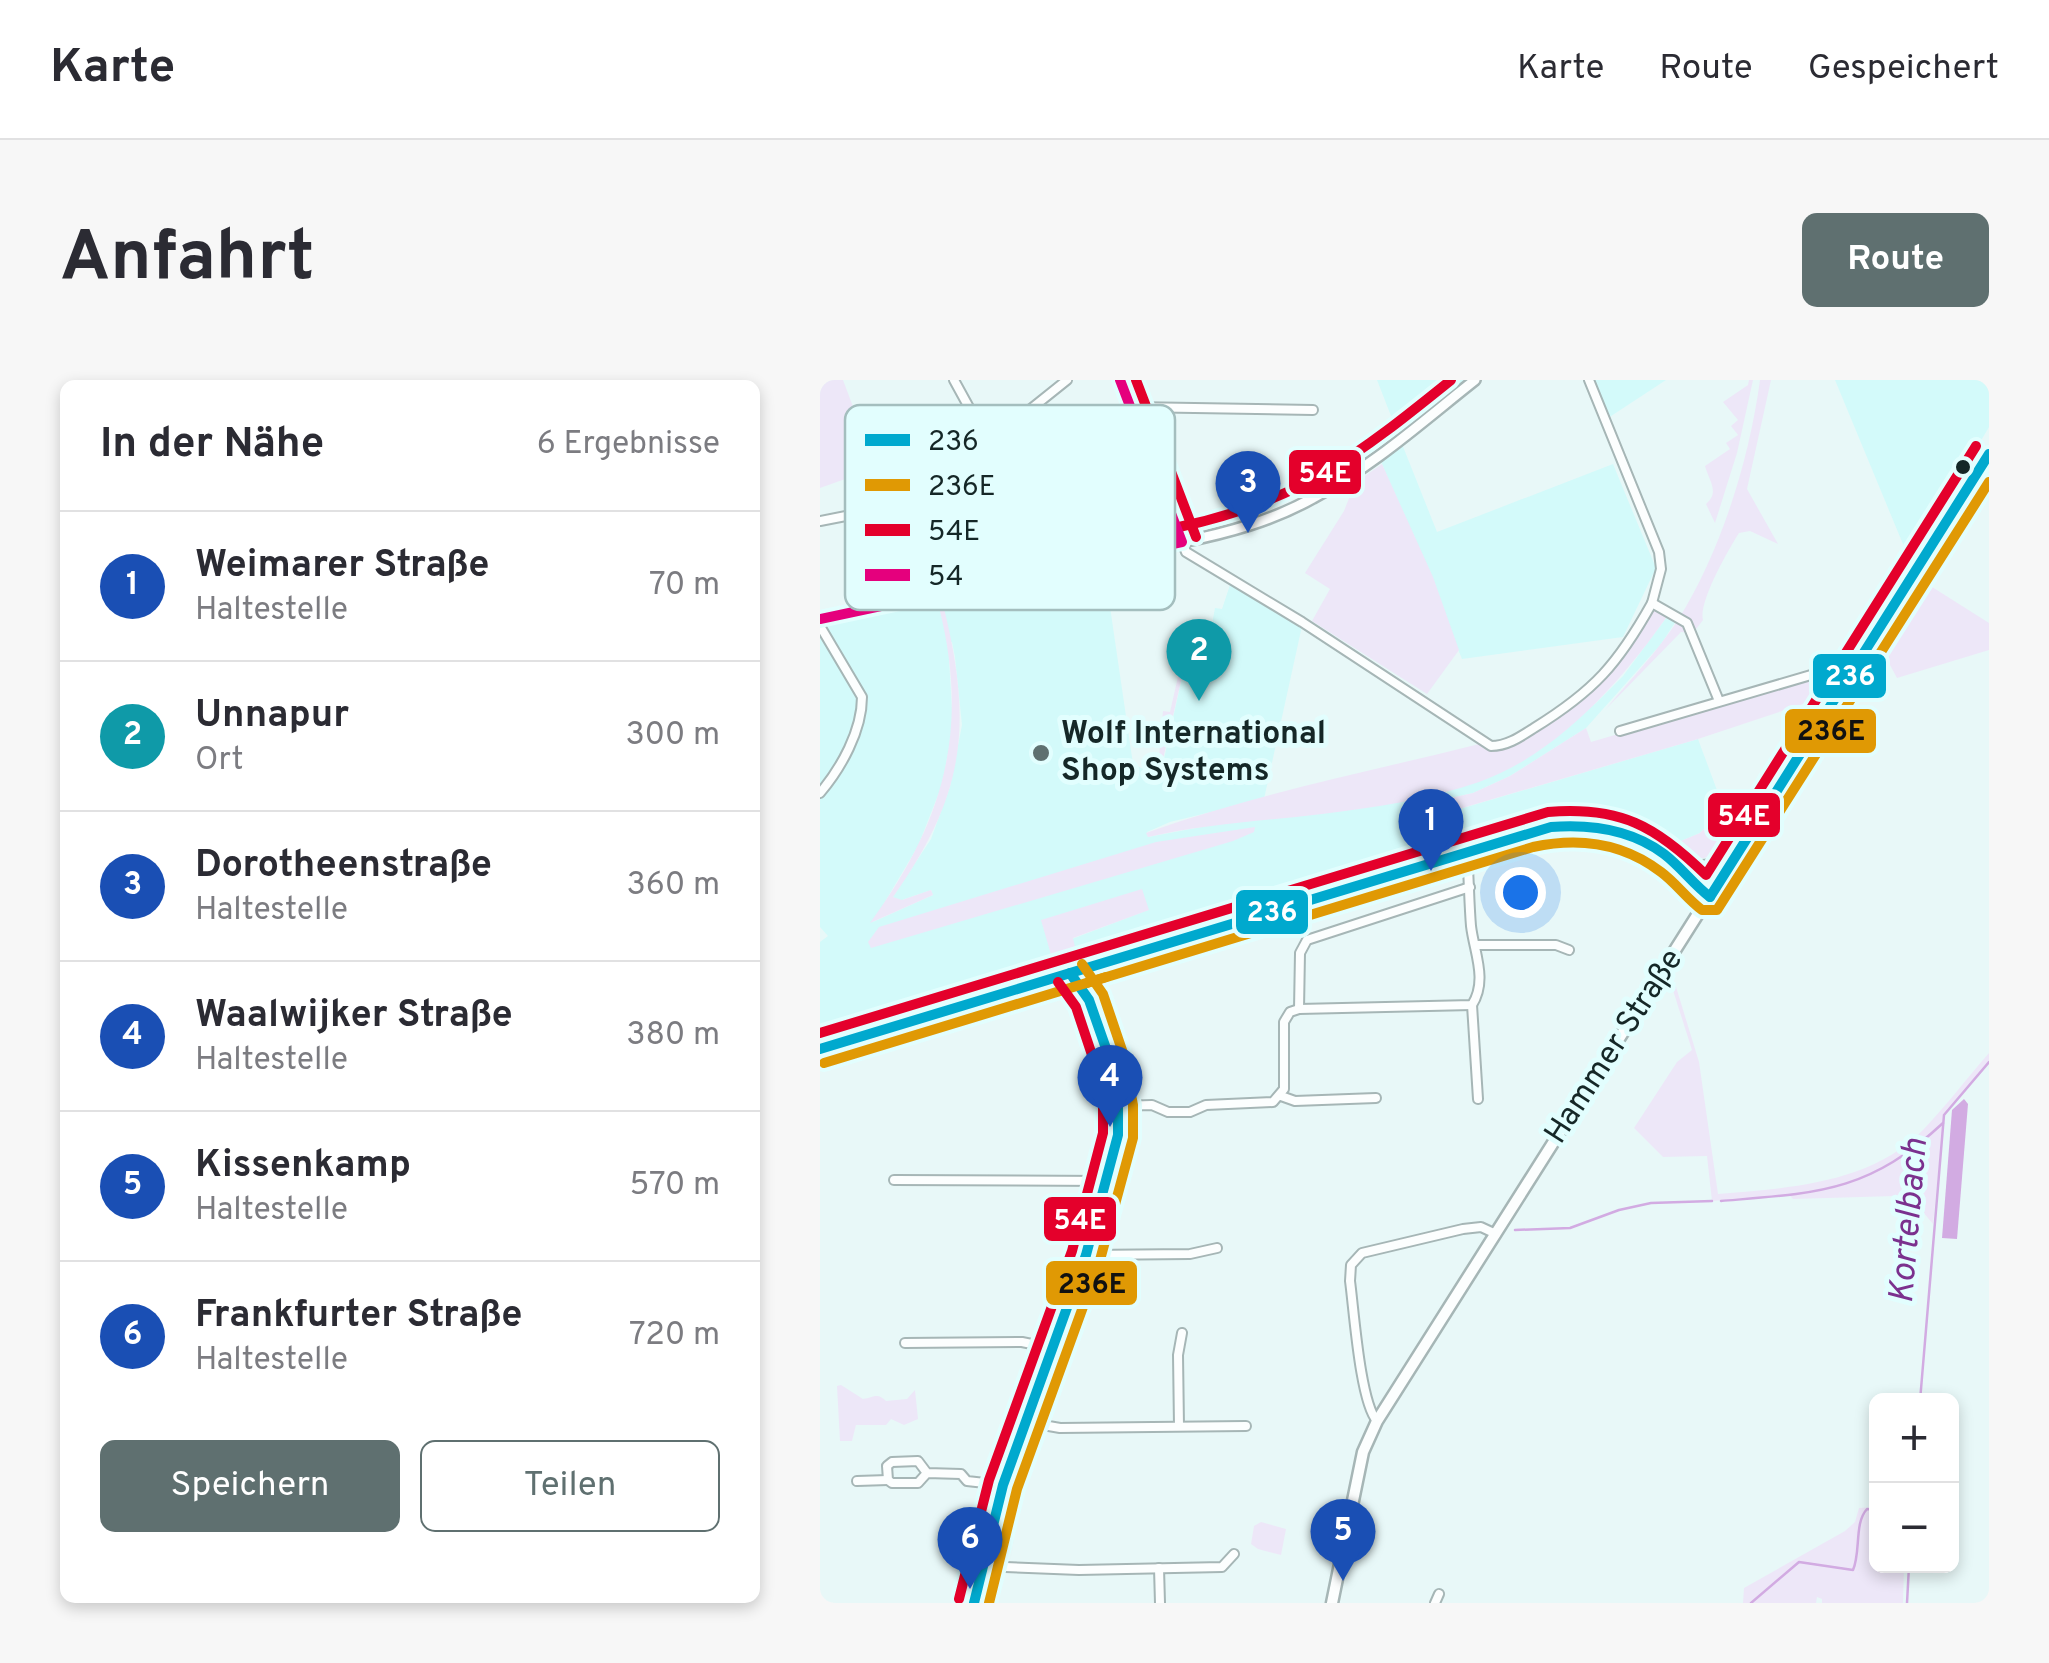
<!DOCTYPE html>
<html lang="de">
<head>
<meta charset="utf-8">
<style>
  :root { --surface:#fff; --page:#f7f7f7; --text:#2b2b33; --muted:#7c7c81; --line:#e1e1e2; --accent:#5f7070 }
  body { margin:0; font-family:Overpass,sans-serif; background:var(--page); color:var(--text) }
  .controls { position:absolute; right:30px; bottom:30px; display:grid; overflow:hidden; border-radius:15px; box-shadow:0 5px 15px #0003 }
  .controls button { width:90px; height:90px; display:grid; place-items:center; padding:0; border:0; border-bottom:2px solid var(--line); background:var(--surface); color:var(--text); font:50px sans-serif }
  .you { position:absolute; left:700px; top:512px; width:35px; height:35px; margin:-25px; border:8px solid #fff; border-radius:50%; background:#1a73e8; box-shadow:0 0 0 15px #1a73e833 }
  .badge { display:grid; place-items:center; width:65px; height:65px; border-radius:50%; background:var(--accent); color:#fff; font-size:32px; font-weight:700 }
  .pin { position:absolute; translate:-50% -82px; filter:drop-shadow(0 2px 5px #0008) }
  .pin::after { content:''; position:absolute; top:52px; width:35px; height:30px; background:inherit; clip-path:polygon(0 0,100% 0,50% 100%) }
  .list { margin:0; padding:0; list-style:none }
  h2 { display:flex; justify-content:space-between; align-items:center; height:130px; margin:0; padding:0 40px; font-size:42px }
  h2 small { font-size:32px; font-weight:400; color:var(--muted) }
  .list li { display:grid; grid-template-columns:65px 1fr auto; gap:30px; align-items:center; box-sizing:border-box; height:150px; padding:0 40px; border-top:2px solid var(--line) }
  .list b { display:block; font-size:38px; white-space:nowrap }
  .list p { margin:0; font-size:32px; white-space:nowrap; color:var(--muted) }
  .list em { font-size:32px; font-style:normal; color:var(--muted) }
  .actions { display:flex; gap:20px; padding:30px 40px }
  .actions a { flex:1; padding:22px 0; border:2px solid var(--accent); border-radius:15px; text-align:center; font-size:35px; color:var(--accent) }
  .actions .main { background:var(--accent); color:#fff }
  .map { position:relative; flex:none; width:1169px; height:1223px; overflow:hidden; border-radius:15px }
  header { display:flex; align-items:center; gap:60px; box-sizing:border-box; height:140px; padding:0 50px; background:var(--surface); border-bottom:2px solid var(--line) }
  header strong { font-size:48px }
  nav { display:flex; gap:55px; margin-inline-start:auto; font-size:35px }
  .intro { display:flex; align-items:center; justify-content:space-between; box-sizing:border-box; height:240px; padding:0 60px }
  h1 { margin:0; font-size:70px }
  .button { padding:25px 45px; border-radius:15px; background:var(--accent); color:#fff; font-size:35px; font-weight:700 }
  main { display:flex; gap:60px; padding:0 60px }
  aside { flex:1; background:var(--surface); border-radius:15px; box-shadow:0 5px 15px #0003 }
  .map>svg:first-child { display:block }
</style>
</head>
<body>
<header>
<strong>Karte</strong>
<nav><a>Karte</a><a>Route</a><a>Gespeichert</a></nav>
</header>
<div class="intro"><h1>Anfahrt</h1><a class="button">Route</a></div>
<main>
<aside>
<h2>In der Nähe<small>6 Ergebnisse</small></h2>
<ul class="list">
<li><span class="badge" style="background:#1a4fb4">1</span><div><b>Weimarer Straße</b><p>Haltestelle</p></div><em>70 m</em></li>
<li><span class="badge" style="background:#0f9aa8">2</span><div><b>Unnapur</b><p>Ort</p></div><em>300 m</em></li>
<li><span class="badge" style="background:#1a4fb4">3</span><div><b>Dorotheenstraße</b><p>Haltestelle</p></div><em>360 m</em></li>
<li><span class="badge" style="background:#1a4fb4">4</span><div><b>Waalwijker Straße</b><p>Haltestelle</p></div><em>380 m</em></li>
<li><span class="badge" style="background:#1a4fb4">5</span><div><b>Kissenkamp</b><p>Haltestelle</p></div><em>570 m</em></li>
<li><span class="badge" style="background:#1a4fb4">6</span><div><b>Frankfurter Straße</b><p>Haltestelle</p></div><em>720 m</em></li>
</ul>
<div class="actions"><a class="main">Speichern</a><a>Teilen</a></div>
</aside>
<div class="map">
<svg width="1169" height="1223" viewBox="0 0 1169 1223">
  <rect width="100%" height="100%" fill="#e8f8f8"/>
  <g fill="#d3fafa" fill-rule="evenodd">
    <polygon points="557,0 655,0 580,59 617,152 793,84 836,188 803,257 642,279 558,74 580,59"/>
    <polygon points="769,0 846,0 785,40"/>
    <polygon points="1015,0 1169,0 1169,47 1090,181"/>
    <path d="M283 179 313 384 336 395 342 388 370 261 388 265 395 228 402 229 410 205 482 246 444 419 350 442 327 452 328 457 684 390 716 371 776 323 803 296 849 234 856 241 841 264 766 348 690 396 653 413 595 426 599 441 878 359 904 429 880 453 849 466 817 449 782 436 752 437 724 443 259 585 252 559 328 530 222 540 236 592 0 664V562L8 556 0 547V239ZM128 262H132L135 277 142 345 130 407 111 459 73 517 77 521 82 520 111 510 113 515 53 542 98 466 122 405 133 347Z"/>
  </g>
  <g fill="#ede7f8">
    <polygon points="0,0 23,0 56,88 0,108"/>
    <path d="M929 0H933L917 73 895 143 886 124C900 112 889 101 885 86L910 69 906 63 918 55 911 46 918 40 903 22 928 5Z"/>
    <path d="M940 0H951L927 109 958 164 930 151 919 153C908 170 878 223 883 240L873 253 861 252 785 330C810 300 837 272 858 240 901 171 929 81 940 0Z"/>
    <polygon points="562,84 613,197 639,270 607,314 492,241 510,209 485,193 524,131 535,103"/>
    <polygon points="1101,200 1169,243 1169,270 1077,298 1070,285 1041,294"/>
    <path d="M122 220C153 343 147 412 73 517L82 520 111 510 113 515 50 543C124 442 150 350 119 227Z"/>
    <path d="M832 223 850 232C804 299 738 374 659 402 610 419 553 428 502 434 443 441 385 444 328 457L326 453C434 414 548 392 659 364L683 366 784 297Z"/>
    <polygon points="363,246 390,252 388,265 370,262 343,379 339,379 343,331 350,332 362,279 356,277 361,255 367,256 369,250 362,248"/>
    <polygon points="1019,289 995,332 989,322 878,359 598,441 595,426 653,413 690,396 766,348 771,362"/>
    <path d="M904 429 914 456C888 482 881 485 849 466L880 453Z"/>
    <polygon points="435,447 434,452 413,461 51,568 48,562 59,547 336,462"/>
    <polygon points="322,509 329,530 253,558 259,585 236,592 221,540"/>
    <path d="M853 597 879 682 898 814C968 808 1050 804 1103 750 1126 726 1147 698 1169 673V682L1124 735 1113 844 1098 826 1075 816 973 819 969 815 892 821 887 776 843 777 814 748 857 682 872 670 851 604H847Z"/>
    <path d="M21 1005 43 1019C54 1018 56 1012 66 1021L87 1019 95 1010 98 1039 84 1045 71 1039 66 1045H36L32 1061H20L17 1006Z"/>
    <polygon points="1056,1127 1056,1186 1084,1186 1083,1223 1002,1223 1002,1219 997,1217 996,1223 923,1223 924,1208 1025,1151 1035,1142 1039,1128"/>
    <polygon points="441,1142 466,1149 461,1175 438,1169 431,1164 434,1146"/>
  </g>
  <polygon fill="#d2abe2" points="1144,719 1148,724 1137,859 1122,858 1132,730"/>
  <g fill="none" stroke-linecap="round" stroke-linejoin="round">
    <g stroke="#d2abe2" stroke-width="2.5">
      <path d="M901 821C997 813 1048 813 1123 743"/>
      <polyline points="695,850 750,848 799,830 831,823 892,821"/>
      <polyline points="1100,1021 1124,735 1169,682"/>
      <path d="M931 1223 979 1182 1033 1190C1041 1172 1034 1143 1047 1129L1056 1130"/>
      <polyline points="1087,1223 1089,1186"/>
    </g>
    <defs>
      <g id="minor">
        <polyline points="134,0 174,73"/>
        <path d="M300 0 366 172 482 242 671 366C687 366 700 357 714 348 774 311 798 284 832 223L867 243 899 321"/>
        <polyline points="769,0 839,172 841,189 832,223"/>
        <polyline points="312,27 493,30"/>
        <polyline points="36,134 40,141 70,134 64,117"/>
        <polyline points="70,134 77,150"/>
        <polyline points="0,141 36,134 33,120"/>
        <polyline points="135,210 135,145 146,121 185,57 207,32 247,0"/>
        <polyline points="0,239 362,162"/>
        <path d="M0 246 42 317C42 351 21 388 0 413"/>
        <polyline points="800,351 1008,290"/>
        <polyline points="657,565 736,565 749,570"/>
        <polyline points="250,593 267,618"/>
        <polyline points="652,625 658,719"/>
        <polyline points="479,629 480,573 487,560 650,507"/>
        <polyline points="461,716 475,721 556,718"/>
        <path d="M298 726 332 725 348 732H370L386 725 453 722 464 709V642L470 632 479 629 652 625C668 600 654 572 651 546 649 522 649 497 647 473"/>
        <polyline points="74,800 286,801"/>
        <polyline points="266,875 370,874 397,868"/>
        <polyline points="85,963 202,962 231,968"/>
        <path d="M557 1041C540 1022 534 930 530 901L531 885 542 873 643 849 661 847 676 854"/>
        <polyline points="206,1042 240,1048 426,1046"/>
        <polyline points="359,1046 358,975 362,953"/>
        <polyline points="107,1093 98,1081 72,1082 67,1086 68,1100 72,1103 98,1103 107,1093 141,1094 147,1101 183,1105"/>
        <polyline points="37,1101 68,1100"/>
        <polyline points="161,1186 259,1190 402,1187 414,1174"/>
        <polyline points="339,1188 340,1223"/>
        <polyline points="154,1223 183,1105 266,875 297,762 299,739 292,691 263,589"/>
        <polyline points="615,1223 619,1214"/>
      </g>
      <g id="tertiary">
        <path d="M362 162C407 153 452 141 493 118 552 87 603 41 655 0"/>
        <polyline points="855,484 863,496 890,517"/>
        <polyline points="872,487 893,485 918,471"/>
        <path d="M0 669 731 447C764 443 792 448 822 464 833 470 844 480 855 484 871 490 883 496 898 504"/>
      </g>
      <polyline id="secondary" points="512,1223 543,1072 557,1041 1169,74"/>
    </defs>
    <use href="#minor" stroke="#a6b6b6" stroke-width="12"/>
    <use href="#tertiary" stroke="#a6b6b6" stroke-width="14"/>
    <use href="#secondary" stroke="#a6b6b6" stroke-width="15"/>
    <use href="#minor" stroke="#fcfefe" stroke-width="8"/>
    <use href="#tertiary" stroke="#fcfefe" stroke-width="9"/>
    <use href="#secondary" stroke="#fcfefe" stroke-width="10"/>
    <defs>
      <g id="bus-1">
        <polyline points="890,517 1169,74"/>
        <path d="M0 669 731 447C770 444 812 450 844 474 861 487 873 504 890 517"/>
        <polyline points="154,1223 183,1105 266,875 298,755 298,726 289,677 269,620 250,593"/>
      </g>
      <g id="bus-2">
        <path d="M267 603 713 467C759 457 803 463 841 492 856 503 867 519 882 530H897L1169 102"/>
        <polyline points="4,683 286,597"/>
        <polyline points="169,1223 197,1109 280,880 313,758 313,725 303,673 283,614 262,584"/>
      </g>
      <g id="bus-3">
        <polyline points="316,0 376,157"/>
        <path d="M359 147C479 122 538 75 631 0"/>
        <path d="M0 653 728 432C800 426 836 446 886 495L1156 66"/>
        <polyline points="139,1219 169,1100 252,871 283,753 283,727 274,681 256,627 238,602"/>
      </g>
      <polyline id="bus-4" points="0,239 362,162 300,0"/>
    </defs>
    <use href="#bus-1" stroke="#e2fefe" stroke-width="18"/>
    <use href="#bus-2" stroke="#e2fefe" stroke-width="18"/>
    <use href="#bus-3" stroke="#e2fefe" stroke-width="18"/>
    <use href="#bus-4" stroke="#e2fefe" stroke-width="18"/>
    <use href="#bus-1" stroke="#00a9ce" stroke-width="10"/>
    <use href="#bus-2" stroke="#e09904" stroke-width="10"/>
    <use href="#bus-3" stroke="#e4002b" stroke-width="10"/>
    <use href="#bus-4" stroke="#e5007d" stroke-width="10"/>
  </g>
  <circle fill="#152727" stroke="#e2fefe" stroke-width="4" cx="1143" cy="87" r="9"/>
  <circle fill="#5f7070" stroke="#e2fefe" stroke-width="4" cx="221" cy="373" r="10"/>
  <g text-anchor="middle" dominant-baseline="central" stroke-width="10" stroke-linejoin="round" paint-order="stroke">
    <g font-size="32" font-weight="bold" fill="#152727" stroke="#e2fefe" text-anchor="start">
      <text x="241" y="355">Wolf International<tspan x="241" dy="37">Shop Systems</tspan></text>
    </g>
    <g font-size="32" fill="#152727" stroke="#e2fefe">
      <text transform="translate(795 667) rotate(-57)">Hammer Straße</text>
    </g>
    <g font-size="35" font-style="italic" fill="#7b318e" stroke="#e2fefe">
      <text transform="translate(1090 841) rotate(-85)">Kortelbach</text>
    </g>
  </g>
  <rect x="25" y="25" width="330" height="205" rx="15" fill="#e2fefe" stroke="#a4bebe" stroke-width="2.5"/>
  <rect x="45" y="54" width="45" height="12" fill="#00a9ce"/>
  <rect x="45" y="99" width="45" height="12" fill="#e09904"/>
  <rect x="45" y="144" width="45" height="12" fill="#e4002b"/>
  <rect x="45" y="189" width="45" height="12" fill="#e5007d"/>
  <g font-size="28" fill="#152727">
    <text x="108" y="70">236</text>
    <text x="108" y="115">236E</text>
    <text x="108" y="160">54E</text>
    <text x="108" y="205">54</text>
  </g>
  <g stroke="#e2fefe" stroke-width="4">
    <rect x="467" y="68" width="76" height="48" rx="10" fill="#e4002b"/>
    <rect x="991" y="272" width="77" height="48" rx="10" fill="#00a9ce"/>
    <rect x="963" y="327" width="95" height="48" rx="10" fill="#e09904"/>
    <rect x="886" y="411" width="76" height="48" rx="10" fill="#e4002b"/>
    <rect x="414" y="508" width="76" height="48" rx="10" fill="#00a9ce"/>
    <rect x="222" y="815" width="76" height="48" rx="10" fill="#e4002b"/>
    <rect x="224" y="879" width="95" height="48" rx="10" fill="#e09904"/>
  </g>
  <g font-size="28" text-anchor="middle" font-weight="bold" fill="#fff">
    <text x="505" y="102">54E</text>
    <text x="1030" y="305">236</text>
    <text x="924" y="445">54E</text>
    <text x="452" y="541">236</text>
    <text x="260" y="849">54E</text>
  </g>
  <g font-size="28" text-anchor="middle" font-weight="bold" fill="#111">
    <text x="1011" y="360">236E</text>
    <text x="272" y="913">236E</text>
  </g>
</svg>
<div class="controls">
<button>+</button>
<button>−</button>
</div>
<div class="you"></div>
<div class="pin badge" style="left:611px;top:491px;background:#1a4fb4">1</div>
<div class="pin badge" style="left:379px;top:321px;background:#0f9aa8">2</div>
<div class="pin badge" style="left:428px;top:153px;background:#1a4fb4">3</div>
<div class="pin badge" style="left:290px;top:747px;background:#1a4fb4">4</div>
<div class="pin badge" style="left:523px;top:1201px;background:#1a4fb4">5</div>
<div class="pin badge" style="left:150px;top:1209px;background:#1a4fb4">6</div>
</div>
</main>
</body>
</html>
